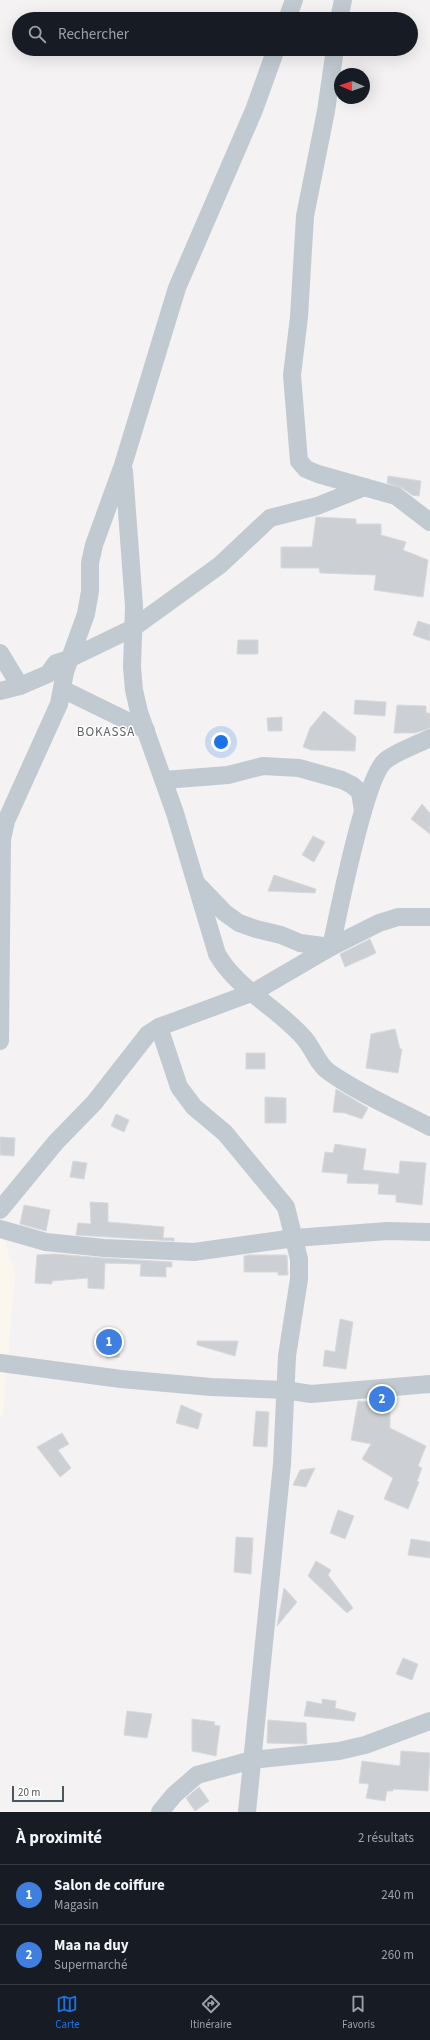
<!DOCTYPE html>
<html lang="fr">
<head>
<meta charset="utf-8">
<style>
  :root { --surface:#171b24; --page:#20242c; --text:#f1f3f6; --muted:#9ea1a6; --line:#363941; --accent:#1a73e8 }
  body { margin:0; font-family:"Source Sans 3",sans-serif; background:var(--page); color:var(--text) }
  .compass { position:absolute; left:334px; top:68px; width:36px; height:36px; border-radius:50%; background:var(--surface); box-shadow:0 4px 16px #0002; rotate:272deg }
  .scale { position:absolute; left:12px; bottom:10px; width:52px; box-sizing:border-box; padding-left:4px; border:2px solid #4a575f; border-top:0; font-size:11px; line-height:14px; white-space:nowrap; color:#4a575f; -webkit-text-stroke:3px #fff; paint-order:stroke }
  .you { position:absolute; left:221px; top:742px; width:14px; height:14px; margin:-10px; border:3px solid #fff; border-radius:50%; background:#1a73e8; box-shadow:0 0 0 6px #1a73e833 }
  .badge { display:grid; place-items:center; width:26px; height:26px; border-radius:50%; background:var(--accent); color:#fff; font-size:13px; font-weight:700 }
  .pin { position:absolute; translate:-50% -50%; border:2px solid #fff; box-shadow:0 1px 4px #0006 }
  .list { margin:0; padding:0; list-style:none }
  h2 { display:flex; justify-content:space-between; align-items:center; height:52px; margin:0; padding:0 16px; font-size:17px }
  h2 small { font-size:13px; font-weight:400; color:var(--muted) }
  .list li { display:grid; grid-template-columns:26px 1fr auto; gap:12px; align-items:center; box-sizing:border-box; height:60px; padding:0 16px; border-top:1px solid var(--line) }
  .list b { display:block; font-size:15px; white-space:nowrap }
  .list p { margin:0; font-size:13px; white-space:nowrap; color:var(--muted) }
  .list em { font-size:13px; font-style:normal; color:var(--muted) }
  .icon { flex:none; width:22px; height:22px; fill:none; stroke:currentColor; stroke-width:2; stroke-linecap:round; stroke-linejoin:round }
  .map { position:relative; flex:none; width:430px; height:1812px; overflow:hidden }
  .search { position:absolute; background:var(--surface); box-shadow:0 4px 16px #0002; left:12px; right:12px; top:12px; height:44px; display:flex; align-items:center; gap:10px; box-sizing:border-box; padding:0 14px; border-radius:22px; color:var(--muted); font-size:15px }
  .sheet { height:172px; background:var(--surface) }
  nav { display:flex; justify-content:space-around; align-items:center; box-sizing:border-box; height:56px; border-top:1px solid var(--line); background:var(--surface); font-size:11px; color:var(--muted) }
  nav a { display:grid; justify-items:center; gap:2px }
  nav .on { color:var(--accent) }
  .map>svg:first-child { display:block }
</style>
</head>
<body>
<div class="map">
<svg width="430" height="1812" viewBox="0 0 430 1812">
  <rect width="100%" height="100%" fill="#f4f2f2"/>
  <polygon fill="#fcf7ee" points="0,1226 15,1273 3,1416 0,1415"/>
  <g fill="#ccd0d4" stroke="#d7d9dd">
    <polygon points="388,476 421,481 419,496 412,495 402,488 387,483"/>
    <polygon points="316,517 356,519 356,524 381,524 381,535 406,542 403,550 428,560 423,597 374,590 376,575 320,573 319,568 281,568 281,547 312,547"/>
    <polygon points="418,621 430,625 430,641 413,635"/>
    <polygon points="238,640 258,640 258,654 237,654"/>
    <polygon points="355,700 386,702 385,716 354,714"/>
    <polygon points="397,705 426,706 426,713 430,713 430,728 415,733 394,733"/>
    <polygon points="324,711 356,737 355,751 311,750 303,747 310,728"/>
    <polygon points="282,717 282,731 268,731 267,718"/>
    <polygon points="422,804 430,813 430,834 411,819"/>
    <polygon points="313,836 325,842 314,862 302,855"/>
    <polygon points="274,875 316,889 315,893 268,891"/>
    <polygon points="370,939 376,953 345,967 340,954"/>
    <polygon points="395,1029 400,1049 402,1049 398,1073 366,1068 371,1034"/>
    <rect x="246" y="1053" width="19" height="16"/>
    <polygon points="336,1089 368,1108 362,1119 345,1113 333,1112"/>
    <polygon points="265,1097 286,1098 286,1123 265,1123"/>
    <polygon points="116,1114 129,1120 124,1132 111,1126"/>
    <polygon points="0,1137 15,1138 14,1156 0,1155"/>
    <polygon points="335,1144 366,1149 363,1170 399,1174 400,1161 426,1163 422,1205 396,1202 396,1195 378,1194 379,1184 347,1183 348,1174 322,1172 325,1152 333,1153"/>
    <polygon points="73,1161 87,1163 84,1179 70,1177"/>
    <polygon points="90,1202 108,1203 108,1222 164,1227 163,1238 174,1238 174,1241 76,1235 78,1223 91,1224"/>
    <polygon points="24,1205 50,1210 46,1231 20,1224"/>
    <polygon points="55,1254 103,1258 172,1262 172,1267 166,1267 166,1277 140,1276 141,1264 105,1263 104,1289 88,1288 88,1278 52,1281 52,1284 35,1283 37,1255"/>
    <polygon points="249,1255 287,1255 288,1275 278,1275 278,1272 244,1272 244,1256"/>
    <polygon points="340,1319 353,1322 346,1369 323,1366 325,1350 335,1352"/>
    <polygon points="121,1336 119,1357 107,1358 100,1338"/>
    <polygon points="197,1341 238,1341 235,1356 197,1345"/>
    <polygon points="390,1398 390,1428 426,1446 418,1466 422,1468 417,1481 419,1482 408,1509 384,1499 393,1478 362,1459 371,1444 351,1440 358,1401 374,1402 374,1399"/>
    <polygon points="181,1405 202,1414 198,1429 176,1423"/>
    <polygon points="256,1411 269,1412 267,1447 253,1446"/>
    <polygon points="62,1433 69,1444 58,1450 71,1468 60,1477 37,1447"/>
    <polygon points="315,1468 306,1487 293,1485 300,1470"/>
    <polygon points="338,1510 354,1516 345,1539 330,1533"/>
    <polygon points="236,1537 253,1538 251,1574 234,1572"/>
    <polygon points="411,1539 430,1542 430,1558 408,1555"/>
    <polygon points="316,1561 331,1570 328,1575 353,1608 347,1613 308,1576"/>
    <polygon points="284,1588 297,1602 277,1626"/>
    <polygon points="403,1658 418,1664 412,1680 396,1674"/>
    <polygon points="322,1699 336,1701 335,1708 356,1713 354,1721 304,1716 307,1701 322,1704"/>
    <polygon points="127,1711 152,1714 147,1738 124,1735"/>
    <polygon points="192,1719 215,1722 214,1725 220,1726 216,1756 192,1751"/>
    <polygon points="268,1720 306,1723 307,1744 267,1743"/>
    <polygon points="401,1751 430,1753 428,1791 393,1789 393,1791 387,1791 385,1801 366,1798 369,1784 359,1783 362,1761 400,1766"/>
    <polygon points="199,1787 209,1801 195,1811 186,1798"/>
  </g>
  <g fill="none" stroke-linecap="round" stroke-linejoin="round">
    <g stroke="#c1cad0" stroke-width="18">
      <polyline points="287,19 294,0"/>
      <polyline points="339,19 343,0"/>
      <polyline points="335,49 326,111 305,216 299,317 292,375 299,461 306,469 318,474 396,496 430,522"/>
      <path d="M124 471 134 606 132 667 134 690 139 712 175 813 217 954C237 989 278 1008 304 1038 313 1048 318 1065 329 1072 360 1094 396 1109 430 1127"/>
      <polyline points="0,653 20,686"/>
      <polyline points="62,689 146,730"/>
      <polyline points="0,691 20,686 48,674 56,663 69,659 133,628 220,565 270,518 317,506 365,487"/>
      <polyline points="164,780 228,775 263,766 299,768 342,780 352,785 360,792 363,811"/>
      <path d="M198 885 225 913 239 923 256 929 281 935 300 943 331 947C338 916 365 775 386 760 398 751 416 745 430 738"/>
      <polyline points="159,1027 179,1087 194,1107 225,1133 286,1207 299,1259 299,1279 287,1356 282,1464 247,1812"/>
      <polyline points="0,1041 2,839 6,821 59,704 65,672 86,614 90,591 90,563 94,545 123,465 177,288 254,110 276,49"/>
      <polyline points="0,1210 56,1142 94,1103 148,1034 159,1027 254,992 331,947 379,923 398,917 430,917"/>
      <polyline points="0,1229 46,1242 104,1248 194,1252 295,1238 387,1231 430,1232"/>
      <polyline points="0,1363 121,1379 211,1387 285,1390 311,1394 430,1384"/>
      <polyline points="160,1812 174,1795 197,1775 252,1760 339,1751 365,1745 430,1721"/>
    </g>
  </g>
  <g text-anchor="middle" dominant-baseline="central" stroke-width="3" stroke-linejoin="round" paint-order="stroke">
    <g font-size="13" letter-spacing="1" fill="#5f6367" stroke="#fff">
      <text x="106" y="732">BOKASSA</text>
    </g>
  </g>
</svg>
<svg class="compass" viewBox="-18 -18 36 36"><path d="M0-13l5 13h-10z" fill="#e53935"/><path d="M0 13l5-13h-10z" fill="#9ea1a6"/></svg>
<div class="scale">20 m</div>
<div class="you"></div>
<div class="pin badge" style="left:109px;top:1342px;background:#3f7fe0">1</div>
<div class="pin badge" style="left:382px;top:1399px;background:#3f7fe0">2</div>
<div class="search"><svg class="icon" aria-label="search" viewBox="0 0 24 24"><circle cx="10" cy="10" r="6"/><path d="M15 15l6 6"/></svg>Rechercher</div>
</div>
<section class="sheet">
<h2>À proximité<small>2 résultats</small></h2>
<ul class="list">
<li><span class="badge" style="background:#3f7fe0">1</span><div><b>Salon de coiffure</b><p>Magasin</p></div><em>240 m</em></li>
<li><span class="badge" style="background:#3f7fe0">2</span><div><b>Maa na duy</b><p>Supermarché</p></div><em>260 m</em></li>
</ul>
</section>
<nav>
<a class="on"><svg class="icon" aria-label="map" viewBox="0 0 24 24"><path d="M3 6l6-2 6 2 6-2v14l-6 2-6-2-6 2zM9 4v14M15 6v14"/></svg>Carte</a>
<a><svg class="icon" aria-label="directions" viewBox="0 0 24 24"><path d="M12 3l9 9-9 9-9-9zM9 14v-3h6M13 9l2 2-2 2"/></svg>Itinéraire</a>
<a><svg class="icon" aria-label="saved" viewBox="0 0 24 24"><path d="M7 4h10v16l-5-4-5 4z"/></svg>Favoris</a>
</nav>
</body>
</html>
